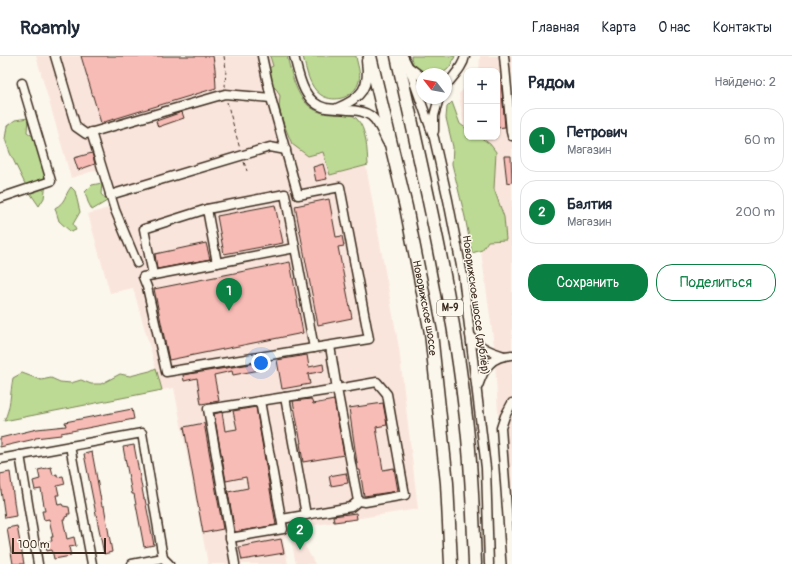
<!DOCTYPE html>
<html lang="ru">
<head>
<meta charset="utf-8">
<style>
  :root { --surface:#fff; --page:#f2f2f3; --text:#1f2937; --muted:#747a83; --line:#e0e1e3; --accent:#0b8043 }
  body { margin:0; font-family:Pangolin,sans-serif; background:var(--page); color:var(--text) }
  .controls { position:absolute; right:12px; top:12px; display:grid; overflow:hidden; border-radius:8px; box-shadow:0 1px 3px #0004 }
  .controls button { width:36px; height:36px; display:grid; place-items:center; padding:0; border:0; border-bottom:1px solid var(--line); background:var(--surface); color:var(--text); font:20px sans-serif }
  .compass { position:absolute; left:416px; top:12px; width:36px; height:36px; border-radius:50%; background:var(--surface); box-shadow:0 1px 3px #0004; rotate:301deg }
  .scale { position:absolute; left:12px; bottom:10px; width:94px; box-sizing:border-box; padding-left:4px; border:2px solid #3b2a1e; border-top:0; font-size:11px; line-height:14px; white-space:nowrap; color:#3b2a1e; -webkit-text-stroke:3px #fbf7ec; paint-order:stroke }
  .you { position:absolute; left:261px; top:307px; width:14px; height:14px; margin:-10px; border:3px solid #fff; border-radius:50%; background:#1a73e8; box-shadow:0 0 0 6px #1a73e833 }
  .badge { display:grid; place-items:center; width:26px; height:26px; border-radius:50%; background:var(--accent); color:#fff; font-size:13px; font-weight:700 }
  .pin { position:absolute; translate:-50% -33px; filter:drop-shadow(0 1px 2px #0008) }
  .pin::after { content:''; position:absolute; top:21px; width:14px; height:12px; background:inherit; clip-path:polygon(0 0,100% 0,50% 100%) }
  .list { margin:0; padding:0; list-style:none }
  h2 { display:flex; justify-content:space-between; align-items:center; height:52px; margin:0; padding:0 16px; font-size:17px }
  h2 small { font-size:13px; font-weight:400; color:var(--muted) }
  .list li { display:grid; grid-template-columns:26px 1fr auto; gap:12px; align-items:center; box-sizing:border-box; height:64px; margin:0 8px 8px; padding:0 8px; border:1px solid var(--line); border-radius:16px }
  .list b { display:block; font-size:15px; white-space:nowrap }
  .list p { margin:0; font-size:13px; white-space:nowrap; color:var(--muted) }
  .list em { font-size:13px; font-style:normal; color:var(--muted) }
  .actions { display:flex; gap:8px; padding:12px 16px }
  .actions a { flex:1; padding:9px 0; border:1px solid var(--accent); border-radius:16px; text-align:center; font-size:14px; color:var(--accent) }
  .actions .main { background:var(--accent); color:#fff }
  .map { position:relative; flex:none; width:512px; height:508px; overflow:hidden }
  header { display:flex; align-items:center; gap:24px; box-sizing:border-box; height:56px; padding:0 20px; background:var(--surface); border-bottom:1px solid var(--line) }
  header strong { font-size:19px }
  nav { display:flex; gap:22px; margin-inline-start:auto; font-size:14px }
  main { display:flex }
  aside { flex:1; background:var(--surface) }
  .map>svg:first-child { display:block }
</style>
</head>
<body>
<header>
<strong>Roamly</strong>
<nav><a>Главная</a><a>Карта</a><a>О нас</a><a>Контакты</a></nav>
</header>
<main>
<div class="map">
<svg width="512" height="508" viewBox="0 0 512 508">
  <rect width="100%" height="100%" fill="#fbf7ec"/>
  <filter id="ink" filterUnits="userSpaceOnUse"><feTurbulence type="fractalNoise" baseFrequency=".025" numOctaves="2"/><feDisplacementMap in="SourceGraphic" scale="8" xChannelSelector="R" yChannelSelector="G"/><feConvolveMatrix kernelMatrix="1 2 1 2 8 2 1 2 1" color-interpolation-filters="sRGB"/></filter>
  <g filter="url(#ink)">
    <g fill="#fae5dc">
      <polygon points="36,0 270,0 273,11 273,30 277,34 280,40 279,51 283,66 324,96 330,119 366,110 399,292 418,453 297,472 299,479 315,508 296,508 290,480 283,482 288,508 208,508 174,332 162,334 133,232 110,237 88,158 112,151 100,113 71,122"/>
      <polygon points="480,0 512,0 512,508 507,508 494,289 459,38 467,29 467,81 497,81 497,15 479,15"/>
    </g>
    <g fill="#bcda93" stroke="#7c8258">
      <path d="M270 0H287C294 28 300 59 335 58 343 58 349 56 356 62 367 72 367 95 368 109L330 119 323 96 308 100 292 88 283 66 279 51 280 40 277 34 273 30 269 22V12L273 10Z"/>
      <path d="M303 0H356C357 8 361 16 359 25 355 41 335 48 321 39 309 31 306 13 303 0Z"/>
      <path d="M411 0H455C453 5 451 10 447 14 437 21 421 18 414 9 412 7 411 3 411 0Z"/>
      <polygon points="452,46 460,68 467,73 467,81 480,81 490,88 496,96 494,133 504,161 506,184 488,185 482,194 472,197 465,161 452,108 453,91 446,62 447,51"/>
      <polygon points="28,62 27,76 38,84 48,112 44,142 39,150 28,134 10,97 5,83 7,70 15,64"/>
      <polygon points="102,127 101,138 107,145 92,154 88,146 85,136 92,129"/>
      <path d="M71 131 75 135 80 156 73 168 76 174 71 176 59 165 55 152C66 146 64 140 71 131Z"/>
      <path d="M156 312 162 334 4 365C11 351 10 338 13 322L22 317 41 324 51 322 60 326 71 327 81 324 91 328H101L120 318 130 320 150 315Z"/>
    </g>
    <g fill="#f8bcb6" stroke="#3b2a1e">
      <polygon points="81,0 213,0 215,13 216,32 101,67"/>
      <polygon points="497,24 501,24 505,71 497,72"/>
      <polygon points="182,56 184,62 158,71 156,65"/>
      <polygon points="92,97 95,108 78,114 74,102"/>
      <polygon points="504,100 511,100 512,126 507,127"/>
      <polygon points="323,108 327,123 316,125 313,111"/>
      <polygon points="329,143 336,181 342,180 344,190 338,191 352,262 318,269 295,150"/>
      <polygon points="275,149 283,187 224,198 217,160"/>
      <polygon points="206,187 210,203 157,213 155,198"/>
      <polygon points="290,206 303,277 169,304 154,233"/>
      <polygon points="307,299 309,311 323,308 324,315 308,318 310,328 282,333 277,304"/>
      <polygon points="263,306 265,313 233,319 232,315 214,319 219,345 201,348 197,322 184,325 183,319"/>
      <polygon points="311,343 313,348 334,344 344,399 303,406 300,387 301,387 293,345"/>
      <polygon points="383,347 387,369 376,371 383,414 394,412 398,435 364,440 360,414 358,414 349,352"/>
      <polygon points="256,351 276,469 235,476 228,436 248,432 246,421 226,425 214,358 222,356 225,375 237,373 233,355"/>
      <polygon points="132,353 134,363 61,377 61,379 35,382 35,383 0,391 0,382 37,373 66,370 65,366"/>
      <polygon points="204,367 223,473 203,477 184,371"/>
      <polygon points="134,389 144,443 145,443 154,489 144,491 134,438 132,438 123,391"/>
      <polygon points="92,396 102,450 104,450 112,496 104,498 84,398"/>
      <polygon points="51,411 53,419 57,418 57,421 63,420 65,428 57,430 59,439 56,439 58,449 62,448 63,450 69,451 70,458 67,458 68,460 65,461 65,463 63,463 67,483 74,481 76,490 69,491 71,500 54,503 52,494 47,495 45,486 52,485 51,481 53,481 49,463 44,464 42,455 45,455 41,433 35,434 33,425 40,423 38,414"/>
      <polygon points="10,416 16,460 5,462 0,427 0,418"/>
      <polygon points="346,417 348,427 331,430 329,420"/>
      <polygon points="356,457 357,463 334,466 333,460"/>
      <polygon points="17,470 24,508 13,508 7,472"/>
      <polygon points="281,483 284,497 242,504 239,491"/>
    </g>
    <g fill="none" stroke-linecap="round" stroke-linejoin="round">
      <defs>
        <g id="minor">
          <polyline points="55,0 76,71 86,78 225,38 271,42 262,0"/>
          <path d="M294 0C299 19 303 47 326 52 333 53 341 53 348 54 356 54 364 55 371 60 379 66 382 77 387 86"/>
          <polyline points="403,0 409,12 434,82 448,144 463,220 486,412 489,508"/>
          <polyline points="504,0 511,76 512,80"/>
          <polyline points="410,12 422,21"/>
          <path d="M446 30C452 21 463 12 465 0"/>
          <path d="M337 52C362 42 370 31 366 5"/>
          <polyline points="434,75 434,60 439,42"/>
          <polyline points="91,76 115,154 137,207"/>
          <polyline points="110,139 270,91 286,94"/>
          <polyline points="0,142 51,125 22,27"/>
          <polyline points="295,192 217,207 207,153 285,138 314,292"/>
          <polyline points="217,207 143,221 147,231 166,316 369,283 340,131 298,139 271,42"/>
          <polyline points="153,219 144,173 207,153"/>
          <path d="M470 279C480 292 489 295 504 300"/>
          <path d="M478 330C484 312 491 300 512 299"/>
          <polyline points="285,341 306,459"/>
          <polyline points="70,390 92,508"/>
          <polyline points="20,399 38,508"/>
          <polyline points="0,403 142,377 163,502"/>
          <polyline points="282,463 351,451 358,445 337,333 377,326 387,338 405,439 365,446 358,445"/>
          <polyline points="230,482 283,473 260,345"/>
          <polyline points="132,508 163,502 169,508"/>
          <polyline points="235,508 208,353 337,333 330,290"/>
          <polyline points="511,508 501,372 505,360 512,347"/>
        </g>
        <g id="highway">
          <path id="s1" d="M370 0 406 151 431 277 447 427 451 508"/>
          <path d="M397 0C422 114 450 229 464 345 471 399 473 454 475 508"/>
        </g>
      </defs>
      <use href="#minor" stroke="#3b2a1e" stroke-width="11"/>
      <use href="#highway" stroke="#3b2a1e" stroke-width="15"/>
      <g stroke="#3b2a1e" stroke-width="1" stroke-dasharray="4 3" stroke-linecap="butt">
        <polyline points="224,0 226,13 225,31"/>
        <polyline points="227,46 240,93"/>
        <polyline points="244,106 247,115"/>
      </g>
      <use href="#minor" stroke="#fbf7ec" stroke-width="8"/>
      <use href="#highway" stroke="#fbf7ec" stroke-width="12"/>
    </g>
  </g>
  <g text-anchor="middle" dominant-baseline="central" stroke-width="3" stroke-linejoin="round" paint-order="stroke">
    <rect fill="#fbf7ec" stroke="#75685c" stroke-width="1" x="437" y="244" width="26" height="16" rx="3"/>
    <g font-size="10" font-weight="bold" fill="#3b2a1e">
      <text x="450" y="252">М-9</text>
    </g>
    <g font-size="11" fill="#3b2a1e" stroke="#fbf7ec">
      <text transform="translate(476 249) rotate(82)">Новорижское шоссе (дублёр)</text>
      <text stroke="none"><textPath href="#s1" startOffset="258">Новорижское шоссе</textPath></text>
    </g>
  </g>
</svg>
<div class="controls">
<button>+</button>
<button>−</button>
</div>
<svg class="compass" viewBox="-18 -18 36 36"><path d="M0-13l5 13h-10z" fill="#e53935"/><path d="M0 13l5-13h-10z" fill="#747a83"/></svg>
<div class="scale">100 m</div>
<div class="you"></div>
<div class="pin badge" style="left:229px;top:255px">1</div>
<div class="pin badge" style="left:300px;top:494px">2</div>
</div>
<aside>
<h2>Рядом<small>Найдено: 2</small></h2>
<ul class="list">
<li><span class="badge">1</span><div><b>Петрович</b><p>Магазин</p></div><em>60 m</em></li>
<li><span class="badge">2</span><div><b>Балтия</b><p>Магазин</p></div><em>200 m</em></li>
</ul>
<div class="actions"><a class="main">Сохранить</a><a>Поделиться</a></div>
</aside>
</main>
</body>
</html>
